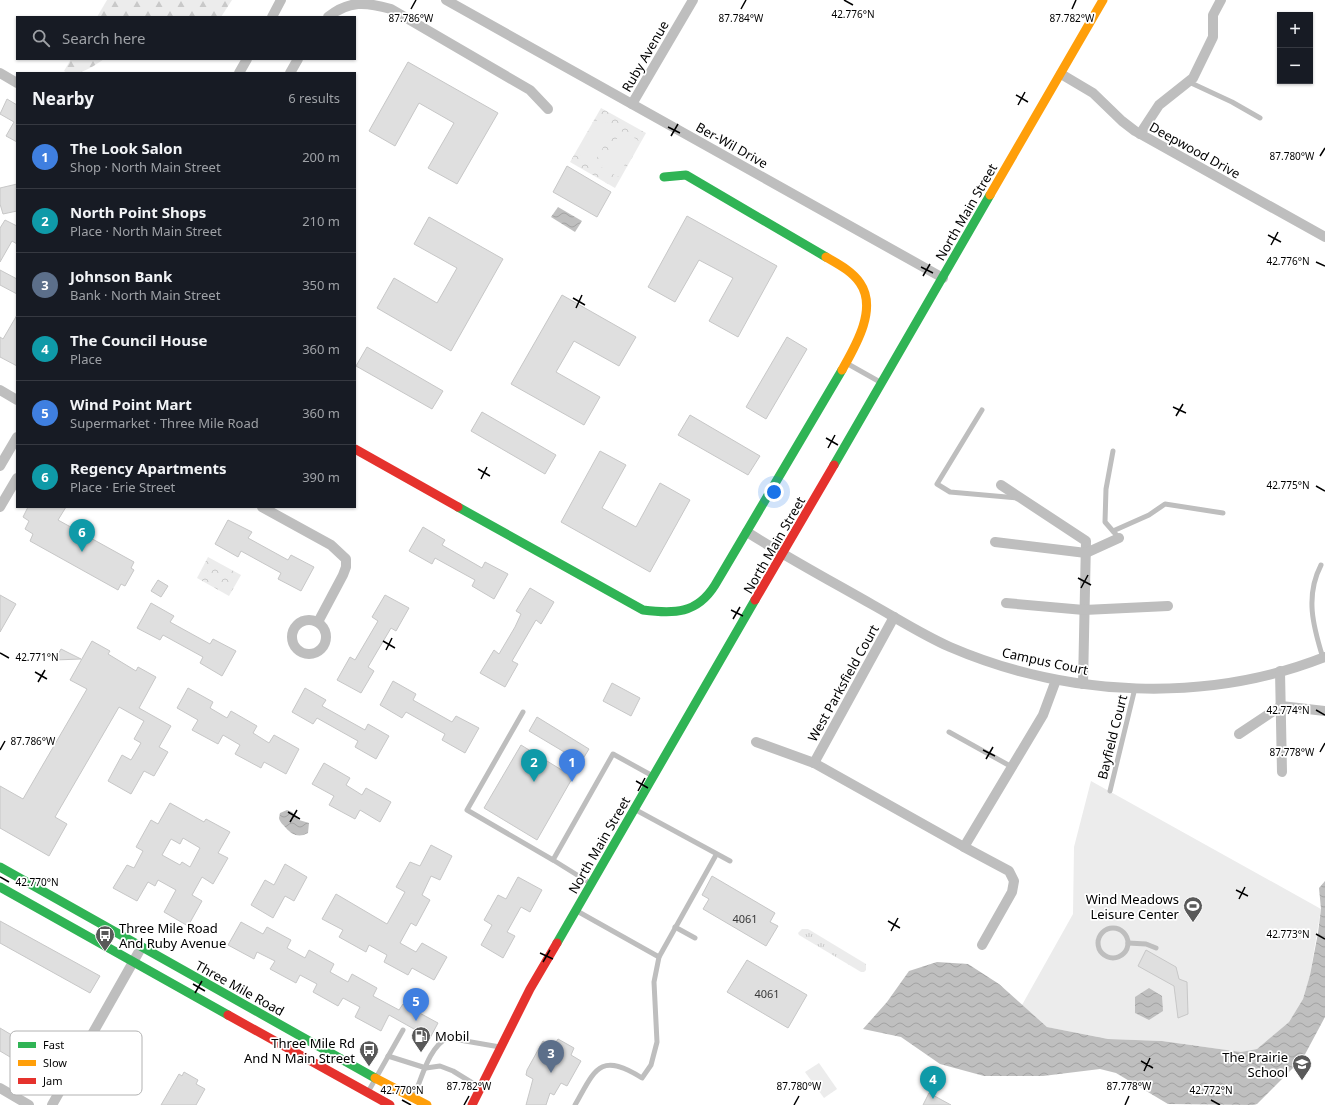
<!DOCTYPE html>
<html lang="en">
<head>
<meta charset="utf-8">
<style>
  :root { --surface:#171b24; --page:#20242c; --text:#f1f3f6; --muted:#9ea1a6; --line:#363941; --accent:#d93025 }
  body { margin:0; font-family:"Noto Sans",sans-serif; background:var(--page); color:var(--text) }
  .controls { position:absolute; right:12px; top:12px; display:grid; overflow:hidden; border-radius:0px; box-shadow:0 1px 3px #0004 }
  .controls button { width:36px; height:36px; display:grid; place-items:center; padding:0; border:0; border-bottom:1px solid var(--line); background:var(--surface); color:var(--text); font:20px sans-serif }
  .you { position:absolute; left:774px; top:492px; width:14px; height:14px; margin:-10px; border:3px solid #fff; border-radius:50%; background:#1a73e8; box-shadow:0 0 0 6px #1a73e833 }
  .badge { display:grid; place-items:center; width:26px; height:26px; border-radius:50%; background:var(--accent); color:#fff; font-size:13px; font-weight:700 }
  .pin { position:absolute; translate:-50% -33px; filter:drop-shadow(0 1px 2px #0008) }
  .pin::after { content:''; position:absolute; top:21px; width:14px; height:12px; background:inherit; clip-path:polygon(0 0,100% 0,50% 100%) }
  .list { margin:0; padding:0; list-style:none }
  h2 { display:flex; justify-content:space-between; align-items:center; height:52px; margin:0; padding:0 16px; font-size:17px }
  h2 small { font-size:13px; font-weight:400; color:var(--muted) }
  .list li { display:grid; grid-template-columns:26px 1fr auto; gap:12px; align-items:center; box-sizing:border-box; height:64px; padding:0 16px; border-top:1px solid var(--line) }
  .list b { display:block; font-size:15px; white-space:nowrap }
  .list p { margin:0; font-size:13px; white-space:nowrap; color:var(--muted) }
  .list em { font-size:13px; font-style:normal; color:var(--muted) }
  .icon { flex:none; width:22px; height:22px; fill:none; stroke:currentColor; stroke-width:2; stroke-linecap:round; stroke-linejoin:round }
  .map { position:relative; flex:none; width:1325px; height:1105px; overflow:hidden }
  .search { position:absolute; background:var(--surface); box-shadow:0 1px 3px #0004; left:16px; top:16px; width:340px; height:44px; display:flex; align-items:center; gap:10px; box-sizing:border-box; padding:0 14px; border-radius:0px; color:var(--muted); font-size:15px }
  .panel { position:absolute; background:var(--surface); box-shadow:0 1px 3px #0004; left:16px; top:72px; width:340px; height:436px; border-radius:0px }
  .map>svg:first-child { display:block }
</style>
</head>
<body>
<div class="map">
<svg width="1325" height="1105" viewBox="0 0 1325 1105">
  <defs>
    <pattern id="grass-tufts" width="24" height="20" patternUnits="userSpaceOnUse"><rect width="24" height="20" fill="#ececec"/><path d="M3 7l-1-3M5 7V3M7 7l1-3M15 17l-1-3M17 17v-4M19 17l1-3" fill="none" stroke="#c9c9c9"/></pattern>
    <pattern id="forest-firs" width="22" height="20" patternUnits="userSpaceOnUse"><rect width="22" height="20" fill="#ececec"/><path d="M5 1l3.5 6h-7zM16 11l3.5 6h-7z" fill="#c9c9c9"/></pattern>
    <pattern id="park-crowns" width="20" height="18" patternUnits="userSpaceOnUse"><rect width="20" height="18" fill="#ececec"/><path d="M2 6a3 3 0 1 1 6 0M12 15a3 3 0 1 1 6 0" fill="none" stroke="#c9c9c9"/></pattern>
    <pattern id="water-waves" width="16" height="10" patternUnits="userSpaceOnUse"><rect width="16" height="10" fill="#bfbfbf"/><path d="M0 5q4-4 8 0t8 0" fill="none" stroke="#a2a2a2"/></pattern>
  </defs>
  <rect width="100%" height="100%" fill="#fff"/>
  <polygon fill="url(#grass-tufts)" points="802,929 808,929 866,964 866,970 864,972 861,972 799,935 798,933"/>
  <g fill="url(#forest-firs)">
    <polygon points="107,0 232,0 221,17 97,17"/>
    <path d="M71 59H104C94 66 76 79 64 71Z"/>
  </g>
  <g fill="url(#park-crowns)">
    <polygon points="601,108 646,133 615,188 570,162"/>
    <polygon points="208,557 241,575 229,596 197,578"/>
  </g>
  <g fill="#ececec">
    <polygon points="598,118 615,127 594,163 578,154"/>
    <polygon points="621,131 638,140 618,177 601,167"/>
    <polygon points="1091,781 1321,909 1310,975 1303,999 1289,1022 1257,1049 1241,1052 1162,1041 1108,1039 1047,1027 1022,1005 1073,914 1074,847"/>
    <polygon points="819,1063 837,1089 824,1098 805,1072"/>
  </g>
  <g fill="url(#water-waves)">
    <polygon points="558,207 582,221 575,232 551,217"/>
    <path d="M287 810 292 812 299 820 309 823 308 833C299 838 292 835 286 828 283 824 280 823 279 818L280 813Z"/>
    <polygon points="1325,881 1325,1017 1303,1058 1257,1104 1253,1105 1168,1104 1116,1073 1100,1069 1043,1076 984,1076 940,1064 901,1037 863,1029 887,1002 909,971 937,962 968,964 999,984 1047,1027 1108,1039 1162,1041 1241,1052 1257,1049 1289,1022 1303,999 1310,975 1318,933 1321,909 1319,888"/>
    <polygon points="1149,988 1162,996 1163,1011 1149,1020 1135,1013 1135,997"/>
  </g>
  <g fill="#dfdfdf" stroke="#c7c7c7" fill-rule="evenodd">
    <polygon points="408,62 498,113 457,184 428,168 454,123 419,103 395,146 369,131"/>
    <polygon points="7,99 17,105 17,142 6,136 14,122 0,114"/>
    <polygon points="567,166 611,192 597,217 553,192"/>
    <polygon points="17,184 17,211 3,214 0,204 0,188"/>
    <polygon points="687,216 777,266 738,337 709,321 733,278 699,260 675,302 648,287"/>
    <polygon points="429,217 503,259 451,351 377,308 394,278 437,303 457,268 414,244"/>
    <polygon points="5,220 17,226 17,244 12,241 0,262 0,228"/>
    <polygon points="0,270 17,279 17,294 0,285"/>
    <polygon points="562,295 636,337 619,366 574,341 556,372 600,397 584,425 511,384"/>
    <polygon points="17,315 17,366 0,357 0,337 3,339"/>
    <polygon points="787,337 807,349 766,419 746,407"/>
    <polygon points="367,347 443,391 432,409 356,366"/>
    <polygon points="482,412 556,455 545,474 471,431"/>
    <polygon points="690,415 760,456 748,475 678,435"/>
    <polygon points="600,451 626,465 602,508 636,527 660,483 690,500 650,572 561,522"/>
    <polygon points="28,507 66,507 58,520 134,562 131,568 134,570 125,586 121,584 118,590 30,541 33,534 25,529 29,521 23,517"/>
    <polygon points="228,520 252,532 248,538 288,560 291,555 314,567 301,591 278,579 281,573 241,551 238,557 215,544"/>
    <polygon points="423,527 445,540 442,545 482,568 485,562 508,574 494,599 472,586 475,580 435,558 432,564 409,551"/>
    <polygon points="158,580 168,586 161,597 151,591"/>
    <polygon points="530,588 554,602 541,624 536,620 512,661 518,664 505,687 480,673 494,650 499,654 515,627 521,614 516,611"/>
    <polygon points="0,595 16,604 0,632"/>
    <polygon points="385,595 409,608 396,631 391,628 368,667 374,671 361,693 337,680 350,657 355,660 378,621 372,617"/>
    <polygon points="151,603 174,616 170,622 210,644 213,639 236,651 222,676 200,663 203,657 163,635 160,640 137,628"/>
    <polygon points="92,641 110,651 108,654 136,671 138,667 156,677 139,708 171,726 159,747 168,752 154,776 144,771 131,794 108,781 122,755 131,760 141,743 134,739 144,721 119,707 55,817 67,824 49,856 0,828 0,786 23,799 87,689 70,680"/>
    <polygon points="61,649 81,659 55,660"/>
    <polygon points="393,681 416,694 413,700 452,722 456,716 479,728 465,753 442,740 445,734 406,712 402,718 380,705"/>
    <polygon points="612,683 640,698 631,716 603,701"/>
    <polygon points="188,688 213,702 210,708 227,718 231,711 257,726 253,733 269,743 274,735 299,749 286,774 264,762 261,768 235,754 240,745 223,735 218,744 192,730 198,720 177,708"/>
    <polygon points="305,688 326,700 322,706 365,730 368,724 389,736 376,759 355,747 358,741 317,718 313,724 292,712"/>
    <polygon points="537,717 589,749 581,762 529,731"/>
    <polygon points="521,745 573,777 537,840 484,808"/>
    <polygon points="324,763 350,778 346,785 362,795 366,788 391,802 380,822 360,810 355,819 329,805 334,796 312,784"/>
    <path d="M170 803 204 822 206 819 230 832 218 853 228 858 213 884 202 877 192 895 202 901 188 926 164 912 176 890 158 880 155 886 148 882 137 901 113 888 127 865 134 868 143 851 136 847 151 820 158 824ZM183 838 200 848 190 867 182 862 180 865 162 855 171 839 180 844Z"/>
    <polygon points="431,845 452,856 440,880 431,876 422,895 430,900 416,926 411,923 400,943 416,952 422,943 447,957 434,980 412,968 408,975 384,962 387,955 369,945 366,952 339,937 343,930 322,919 336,894 387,924 405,892 396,887 410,862 420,866"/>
    <polygon points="285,864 307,877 294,901 285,896 273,918 251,905 265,880 274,885"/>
    <polygon points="712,876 775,913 770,922 778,926 766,946 703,909 709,899 702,895"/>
    <polygon points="518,877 542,890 530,912 521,907 507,932 515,936 503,958 481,945 492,925 484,920 498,895 506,899"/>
    <polygon points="0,921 100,976 90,993 0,943"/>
    <polygon points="241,922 263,934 267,927 291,940 287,948 305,958 309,950 334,964 330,972 348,982 352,974 377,988 373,996 399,1010 403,1004 438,1023 430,1038 389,1015 381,1031 355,1017 360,1007 343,998 338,1006 313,992 317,984 300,975 296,983 270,969 275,961 257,952 254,959 228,945"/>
    <polygon points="1146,950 1176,967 1179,979 1187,982 1188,1014 1178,1018 1174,986 1138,966"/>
    <polygon points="747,960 807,995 788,1028 727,992"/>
    <polygon points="0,1028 52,1059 42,1076 0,1051"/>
    <polygon points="558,1039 574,1048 571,1055 581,1061 567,1086 561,1083 554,1095 550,1093 546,1105 526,1105 533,1079 526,1075 527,1070 543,1041 553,1047"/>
    <polygon points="184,1072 198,1080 196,1084 205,1089 196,1105 161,1105 179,1074 182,1076"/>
    <polygon points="929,1093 951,1105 923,1105"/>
  </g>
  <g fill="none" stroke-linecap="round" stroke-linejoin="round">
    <g stroke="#bebebe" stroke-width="5">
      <polyline points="1189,82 1232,102 1260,118"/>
      <polyline points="848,364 880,382"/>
      <polyline points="982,410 937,484 950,492 1018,498"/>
      <polyline points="1113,451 1106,489 1105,522 1119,538"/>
      <polyline points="1113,531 1149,515 1165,504 1223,513"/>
      <path d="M1321 565C1305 596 1313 626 1323 658"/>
      <polyline points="523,712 467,810 553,860"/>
      <polyline points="949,732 1012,767"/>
      <polyline points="1110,791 1135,688"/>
      <polyline points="636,810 730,861"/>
      <polyline points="590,883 553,860 613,754 651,775"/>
      <polyline points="577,911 659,957"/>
      <polyline points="675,927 695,938"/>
      <circle cx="1113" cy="943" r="15"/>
      <polyline points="1128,943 1146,944 1156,948"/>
      <polyline points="388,1056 426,1068 440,1066 453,1071 479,1087"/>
      <polyline points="368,1092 403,1030"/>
      <path d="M414 1096C422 1078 429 1046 448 1038L500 1047"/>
      <path d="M575 1105C595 1070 599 1051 642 1078L651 1065 657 1042 654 982 659 957 716 855"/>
    </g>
    <g stroke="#bebebe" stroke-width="10">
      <polyline points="446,0 943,278"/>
      <polyline points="272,17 281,0"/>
      <path d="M328 17C349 0 366 2 391 9L530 90 548 109"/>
      <polyline points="0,73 17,83"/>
      <polyline points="239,73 247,59"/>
      <polyline points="290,73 298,59"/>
      <polyline points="1061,74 1093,93 1122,121 1135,131 1325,237"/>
      <polyline points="632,104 693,0"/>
      <polyline points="1140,134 1159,105 1193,78 1213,37 1213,15 1221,0"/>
      <polyline points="0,390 17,400"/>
      <polyline points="0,466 17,437"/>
      <polyline points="1001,485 1086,541 1083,684"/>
      <polyline points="0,507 17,478"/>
      <polyline points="262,507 331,545 346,559 346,567 343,575 318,622"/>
      <path d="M747 532C788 558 831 581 873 605 898 619 923 635 950 647 1066 697 1206 704 1325 657"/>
      <polyline points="995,542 1086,553 1119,538"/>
      <polyline points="1006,603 1084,610 1168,606"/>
      <circle cx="309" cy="637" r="17"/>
      <polyline points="1280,671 1282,772"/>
      <polyline points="1239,734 1281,706 1325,711"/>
      <polyline points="756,742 814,763 964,847"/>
      <polyline points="814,763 894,617"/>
      <polyline points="982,945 1012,892 1014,881 1009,871 964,847 1043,715 1056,680"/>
      <polyline points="0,1088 29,1105"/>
      <polyline points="52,1105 141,948"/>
    </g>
    <g stroke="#30b455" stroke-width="9">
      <polyline points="664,177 686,175 826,257"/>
      <polyline points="834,465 990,195"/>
      <path d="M458 507 643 610C674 614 697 614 715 585L842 370"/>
      <polyline points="0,867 375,1078"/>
      <polyline points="0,887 228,1015"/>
      <polyline points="557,943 755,600"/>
    </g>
    <g stroke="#ff9f0a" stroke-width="9">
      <polyline points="990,195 1103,0"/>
      <path d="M826 257C838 264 852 271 860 283 878 309 855 347 842 370"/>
      <polyline points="375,1078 427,1105"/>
    </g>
    <g stroke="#e5322d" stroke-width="9">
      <polyline points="355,449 458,507"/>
      <polyline points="755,600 834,465"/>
      <polyline points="228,1015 390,1105"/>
      <polyline points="472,1105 530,989 557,943"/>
    </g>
  </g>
  <path fill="none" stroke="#000" stroke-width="1.5" d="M844 0 853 5M411 9 416 0M741 9 746 0M1072 9 1076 0M1016 95 1028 102M1018 105 1025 92M668 127 680 133M671 136 678 124M1320 156 1325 148M1268 235 1281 242M1271 245 1278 232M1316 262 1325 266M921 267 933 273M923 276 930 264M573 298 585 305M576 308 582 295M1173 407 1186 413M1176 416 1183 404M826 438 838 445M828 448 835 435M478 469 490 476M481 479 487 467M1316 486 1325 491M1078 578 1091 585M1081 588 1088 575M731 610 743 616M733 619 740 607M383 641 395 648M386 650 392 638M0 653 9 658M35 672 47 679M38 682 45 670M1316 710 1325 715M0 750 5 741M983 750 995 756M1320 752 1325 743M986 759 993 747M636 781 648 788M638 791 645 778M288 812 300 819M290 822 297 810M0 877 9 882M1236 890 1248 896M1239 899 1245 887M888 921 900 928M891 931 898 918M1316 934 1325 939M540 953 553 959M543 962 550 950M193 984 205 991M195 993 202 981M1141 1061 1153 1068M1144 1071 1150 1058M402 1100 411 1105M1211 1100 1220 1105M464 1105 469 1096M794 1105 799 1096M1125 1105 1129 1096"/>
  <defs>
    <symbol id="stadium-pin" viewBox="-11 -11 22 30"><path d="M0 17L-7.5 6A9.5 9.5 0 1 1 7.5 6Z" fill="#595959" stroke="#fff"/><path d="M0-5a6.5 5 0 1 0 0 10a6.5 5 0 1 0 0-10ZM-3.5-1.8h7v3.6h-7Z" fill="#fff"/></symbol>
    <symbol id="bus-pin" viewBox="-11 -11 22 30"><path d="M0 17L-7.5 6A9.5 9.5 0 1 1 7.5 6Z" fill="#595959" stroke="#fff"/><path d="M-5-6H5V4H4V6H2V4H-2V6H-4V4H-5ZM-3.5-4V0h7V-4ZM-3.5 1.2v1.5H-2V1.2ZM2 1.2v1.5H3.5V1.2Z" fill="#fff"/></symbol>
    <symbol id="fuel-pin" viewBox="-11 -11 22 30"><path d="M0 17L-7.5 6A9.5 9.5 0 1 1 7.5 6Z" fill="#595959" stroke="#fff"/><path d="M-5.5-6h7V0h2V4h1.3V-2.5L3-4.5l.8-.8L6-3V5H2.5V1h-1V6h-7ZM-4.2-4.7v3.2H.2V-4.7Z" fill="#fff"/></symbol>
    <symbol id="school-pin" viewBox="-11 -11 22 30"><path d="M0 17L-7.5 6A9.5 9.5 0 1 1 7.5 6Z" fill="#595959" stroke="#fff"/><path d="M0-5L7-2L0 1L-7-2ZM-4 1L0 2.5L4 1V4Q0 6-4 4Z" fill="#fff"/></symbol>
  </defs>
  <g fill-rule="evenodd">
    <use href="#stadium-pin" x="1182" y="895" width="22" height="30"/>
    <use href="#bus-pin" x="94" y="924" width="22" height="30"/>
    <use href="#fuel-pin" x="410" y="1025" width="22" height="30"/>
    <use href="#bus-pin" x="358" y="1039" width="22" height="30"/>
    <use href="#school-pin" x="1291" y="1053" width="22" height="30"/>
  </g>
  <g text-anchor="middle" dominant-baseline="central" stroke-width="3.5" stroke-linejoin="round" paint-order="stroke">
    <g font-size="11" fill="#383838">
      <text x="745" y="918">4061</text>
      <text x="767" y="993">4061</text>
    </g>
    <g font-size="13" fill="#000" stroke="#fff">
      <text transform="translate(645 56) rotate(-60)">Ruby Avenue</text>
      <text transform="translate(732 145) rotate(29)">Ber-Wil Drive</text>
      <text transform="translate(1195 150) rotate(29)">Deepwood Drive</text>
      <text transform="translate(966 212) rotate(-60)">North Main Street</text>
      <text transform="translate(774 545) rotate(-60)">North Main Street</text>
      <text transform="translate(1045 661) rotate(12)">Campus Court</text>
      <text transform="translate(843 683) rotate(-61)">West Parksfield Court</text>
      <text transform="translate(1112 737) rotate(-76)">Bayfield Court</text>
      <text transform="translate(599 845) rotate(-60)">North Main Street</text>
      <text transform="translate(240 988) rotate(29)">Three Mile Road</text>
    </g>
    <g font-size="13" fill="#000" stroke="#fff" text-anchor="end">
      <text x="1179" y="899">Wind Meadows<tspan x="1179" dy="15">Leisure Center</tspan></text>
      <text x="119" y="928" text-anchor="start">Three Mile Road<tspan x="119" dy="15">And Ruby Avenue</tspan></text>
      <text x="435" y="1036" text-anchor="start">Mobil</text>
      <text x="355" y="1043">Three Mile Rd<tspan x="355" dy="15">And N Main Street</tspan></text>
      <text x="1288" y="1057">The Prairie<tspan x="1288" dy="15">School</tspan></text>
    </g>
  </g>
  <rect x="10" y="1031" width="132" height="64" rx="6" fill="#fff" stroke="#b2b2b2" stroke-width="1"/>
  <rect x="18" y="1042" width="18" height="6" fill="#30b455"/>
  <rect x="18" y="1060" width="18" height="6" fill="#ff9f0a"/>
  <rect x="18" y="1078" width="18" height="6" fill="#e5322d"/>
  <g font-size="11" fill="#000">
    <text x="43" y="1049">Fast</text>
    <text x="43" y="1067">Slow</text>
    <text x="43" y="1085">Jam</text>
  </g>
  <g font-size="10" text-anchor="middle" fill="#000" stroke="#fff" stroke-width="3.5" stroke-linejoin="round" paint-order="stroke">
    <text x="853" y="18">42.776°N</text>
    <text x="411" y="22">87.786°W</text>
    <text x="741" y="22">87.784°W</text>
    <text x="1072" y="22">87.782°W</text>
    <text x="1292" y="160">87.780°W</text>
    <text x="1288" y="265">42.776°N</text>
    <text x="1288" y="489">42.775°N</text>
    <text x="37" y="661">42.771°N</text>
    <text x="1288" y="714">42.774°N</text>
    <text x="33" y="745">87.786°W</text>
    <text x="1292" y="756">87.778°W</text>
    <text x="37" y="886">42.770°N</text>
    <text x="1288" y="938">42.773°N</text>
    <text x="469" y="1090">87.782°W</text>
    <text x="799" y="1090">87.780°W</text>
    <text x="1129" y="1090">87.778°W</text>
    <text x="402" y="1094">42.770°N</text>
    <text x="1211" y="1094">42.772°N</text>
  </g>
</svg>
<div class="controls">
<button>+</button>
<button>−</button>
</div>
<div class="you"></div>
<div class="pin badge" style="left:572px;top:782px;background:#3f7fe0">1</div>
<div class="pin badge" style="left:534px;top:782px;background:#0f9aa8">2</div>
<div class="pin badge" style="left:551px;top:1073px;background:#5c6f8a">3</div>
<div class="pin badge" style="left:933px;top:1099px;background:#0f9aa8">4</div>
<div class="pin badge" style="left:416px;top:1021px;background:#3f7fe0">5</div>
<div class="pin badge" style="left:82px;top:552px;background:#0f9aa8">6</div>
<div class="search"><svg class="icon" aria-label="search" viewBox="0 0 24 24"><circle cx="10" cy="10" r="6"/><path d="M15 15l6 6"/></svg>Search here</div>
<section class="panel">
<h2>Nearby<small>6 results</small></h2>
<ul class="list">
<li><span class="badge" style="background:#3f7fe0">1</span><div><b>The Look Salon</b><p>Shop · North Main Street</p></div><em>200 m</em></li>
<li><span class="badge" style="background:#0f9aa8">2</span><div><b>North Point Shops</b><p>Place · North Main Street</p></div><em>210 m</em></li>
<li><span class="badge" style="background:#5c6f8a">3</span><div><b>Johnson Bank</b><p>Bank · North Main Street</p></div><em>350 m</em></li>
<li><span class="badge" style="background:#0f9aa8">4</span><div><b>The Council House</b><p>Place</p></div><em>360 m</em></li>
<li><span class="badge" style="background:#3f7fe0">5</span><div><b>Wind Point Mart</b><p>Supermarket · Three Mile Road</p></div><em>360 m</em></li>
<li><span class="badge" style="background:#0f9aa8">6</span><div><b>Regency Apartments</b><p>Place · Erie Street</p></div><em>390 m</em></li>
</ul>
</section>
</div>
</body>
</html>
